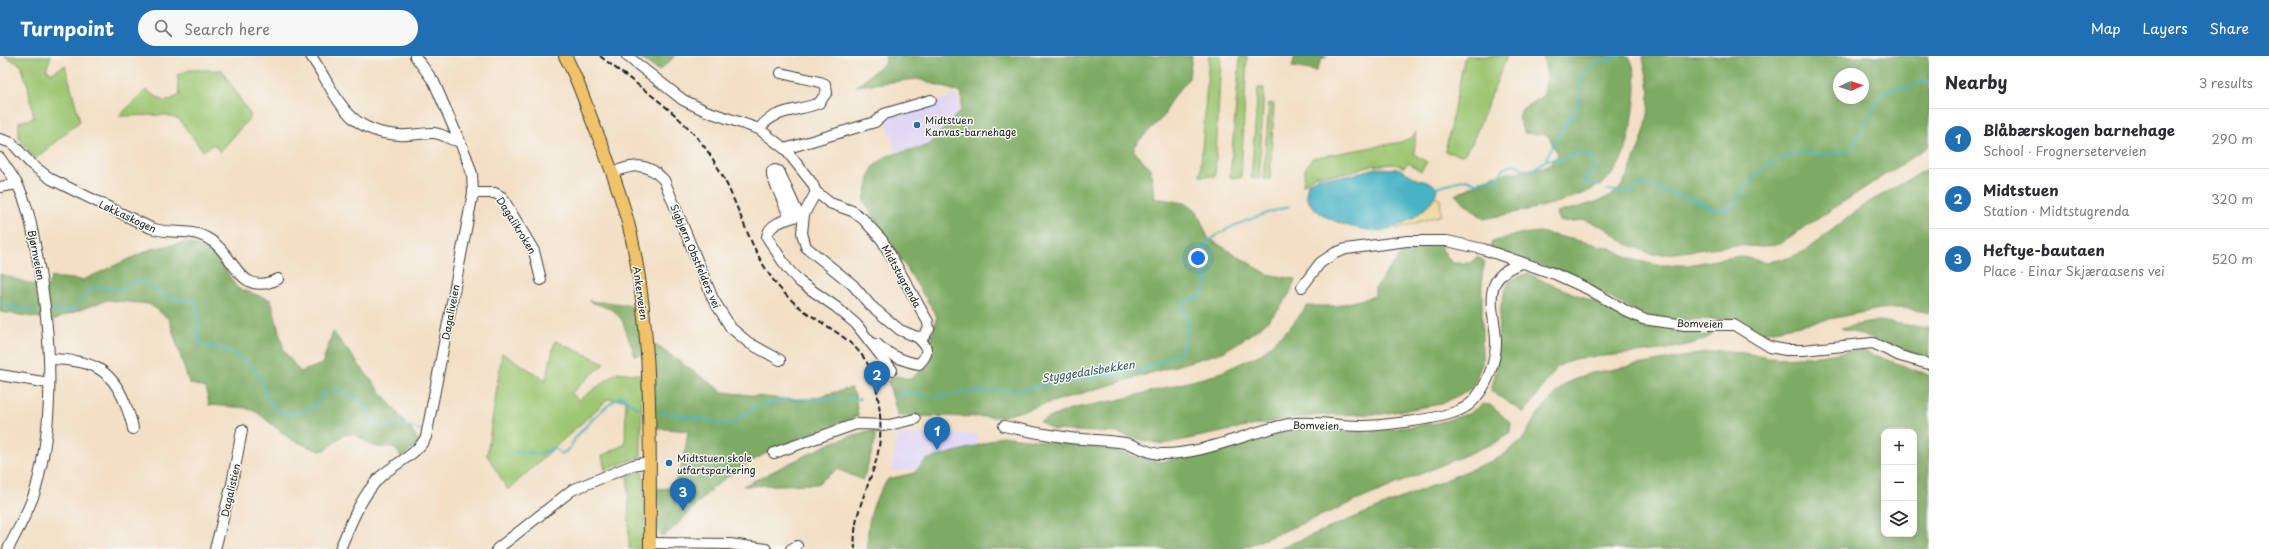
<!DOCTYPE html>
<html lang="en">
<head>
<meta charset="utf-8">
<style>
  :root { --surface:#fff; --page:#f7f7f7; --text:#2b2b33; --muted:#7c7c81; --line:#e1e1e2; --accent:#1f6fb2 }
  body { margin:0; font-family:"Playpen Sans",sans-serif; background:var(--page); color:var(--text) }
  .controls { position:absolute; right:12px; bottom:12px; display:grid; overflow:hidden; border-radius:8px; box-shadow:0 2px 10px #0003 }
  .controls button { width:36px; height:36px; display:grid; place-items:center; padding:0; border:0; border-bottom:1px solid var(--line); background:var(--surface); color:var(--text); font:20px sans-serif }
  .compass { position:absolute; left:1833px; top:12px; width:36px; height:36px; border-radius:50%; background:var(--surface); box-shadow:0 2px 10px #0003; rotate:87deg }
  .you { position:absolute; left:1198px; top:202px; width:14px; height:14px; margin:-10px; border:3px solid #fff; border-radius:50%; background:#1a73e8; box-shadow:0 0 0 6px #1a73e833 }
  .badge { display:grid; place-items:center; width:26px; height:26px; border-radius:50%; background:var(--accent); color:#fff; font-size:13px; font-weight:700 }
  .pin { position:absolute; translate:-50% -33px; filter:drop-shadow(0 1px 2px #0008) }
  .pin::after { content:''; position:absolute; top:21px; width:14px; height:12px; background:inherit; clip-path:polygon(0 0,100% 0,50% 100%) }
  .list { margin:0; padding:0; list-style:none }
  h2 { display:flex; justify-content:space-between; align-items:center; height:52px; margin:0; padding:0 16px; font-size:17px }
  h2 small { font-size:13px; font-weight:400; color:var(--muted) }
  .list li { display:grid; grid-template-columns:26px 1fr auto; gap:12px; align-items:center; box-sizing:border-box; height:60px; padding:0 16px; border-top:1px solid var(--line) }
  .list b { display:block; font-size:15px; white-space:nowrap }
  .list p { margin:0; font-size:13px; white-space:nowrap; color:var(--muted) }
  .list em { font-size:13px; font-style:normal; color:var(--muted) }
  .icon { flex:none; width:22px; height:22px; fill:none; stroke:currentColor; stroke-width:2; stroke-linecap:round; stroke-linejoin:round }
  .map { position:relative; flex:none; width:1929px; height:493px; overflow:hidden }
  header { display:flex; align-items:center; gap:24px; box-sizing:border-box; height:56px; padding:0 20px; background:var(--accent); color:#fff }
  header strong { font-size:19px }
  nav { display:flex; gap:22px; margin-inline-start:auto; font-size:14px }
  .search { width:280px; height:36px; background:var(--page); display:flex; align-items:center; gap:10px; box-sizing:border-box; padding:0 14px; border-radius:22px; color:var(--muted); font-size:15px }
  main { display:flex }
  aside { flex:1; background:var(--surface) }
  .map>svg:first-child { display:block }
</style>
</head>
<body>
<header>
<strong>Turnpoint</strong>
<div class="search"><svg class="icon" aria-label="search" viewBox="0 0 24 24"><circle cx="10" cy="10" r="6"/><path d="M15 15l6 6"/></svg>Search here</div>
<nav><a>Map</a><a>Layers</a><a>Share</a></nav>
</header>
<main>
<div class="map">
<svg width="1929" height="493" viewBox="0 0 1929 493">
  <rect width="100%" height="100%" fill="#f6f6f2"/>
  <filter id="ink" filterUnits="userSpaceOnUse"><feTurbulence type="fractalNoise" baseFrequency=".025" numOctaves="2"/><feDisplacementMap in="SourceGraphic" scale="8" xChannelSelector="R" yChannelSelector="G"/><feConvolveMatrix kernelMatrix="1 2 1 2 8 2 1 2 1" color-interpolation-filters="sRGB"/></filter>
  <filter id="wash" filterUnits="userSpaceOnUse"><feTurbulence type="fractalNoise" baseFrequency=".012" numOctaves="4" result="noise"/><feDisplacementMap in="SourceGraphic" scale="16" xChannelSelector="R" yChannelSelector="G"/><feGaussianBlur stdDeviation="0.9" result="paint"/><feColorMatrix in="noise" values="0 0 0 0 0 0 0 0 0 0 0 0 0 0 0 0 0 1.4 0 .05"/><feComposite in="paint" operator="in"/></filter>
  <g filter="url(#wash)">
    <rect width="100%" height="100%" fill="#f3dfc5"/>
    <g fill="#dfd5f5">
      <polygon points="958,39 959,55 929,89 896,97 885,61"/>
      <polygon points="897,378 977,378 979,410 892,415"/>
    </g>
    <g fill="#9dc672" stroke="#5c7147">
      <polygon points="5,0 51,0 46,14 52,17 65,9 80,65 35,103 19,82 19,66 34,62 28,30 21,9"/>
      <polygon points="1209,0 1221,0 1215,120 1200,120"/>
      <polygon points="1240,0 1247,0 1241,122 1230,121"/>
      <polygon points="1465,0 1507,0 1472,87 1463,99 1445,96"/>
      <polygon points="190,14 222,14 251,60 220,96 214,88 203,95 179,63 166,59 119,60 146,34 165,46 180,39 177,19"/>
      <polygon points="1258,32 1264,32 1259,123 1251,122"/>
      <polygon points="1269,47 1274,48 1270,123 1263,123"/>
      <polygon points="1416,76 1414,98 1427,106 1421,115 1408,107 1404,111 1394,108 1368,110 1344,118 1316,119 1303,129 1305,113 1312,102 1401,86 1410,82"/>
      <polygon points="555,285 605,307 571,337 579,344 618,316 642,319 641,400 605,414 602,400 625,388 626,344 608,343 508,434 487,399 502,297 546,324"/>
      <polygon points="643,416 646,493 629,493 628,419"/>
    </g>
    <g fill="#7eab64" stroke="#4d6440" fill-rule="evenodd">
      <polygon points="637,0 675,0 659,15"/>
      <path d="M885 0H1192L1189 22 1169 47 1164 60 1134 90V95L1150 112 1155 142 1185 147 1197 155 1208 182 1267 218 1295 223C1285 259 1253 277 1223 296L1001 361 898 360 888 325 894 320 911 323 926 310 932 298 931 282 937 260 864 145 870 118 874 110 887 100 929 89 961 54 962 37 918 23 856 30 886 6Z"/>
      <polygon points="1295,0 1328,0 1322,3 1316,15 1292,11"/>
      <path d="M1543 0H1629C1639 20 1636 39 1633 60 1630 81 1623 112 1604 126 1575 147 1519 155 1484 163L1455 139 1493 120 1548 110 1558 99 1548 79 1524 77 1518 62 1522 53 1544 39 1547 19Z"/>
      <path d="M1642 0H1929V90L1779 188 1762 191 1733 189 1668 198H1652L1627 188 1606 172 1585 164 1560 166 1557 157C1573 152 1605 146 1617 135 1624 129 1630 115 1633 106 1650 68 1654 40 1642 0ZM1839 18H1863V42H1839Z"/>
      <polygon points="1929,112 1929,257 1907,252 1880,253 1759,277 1743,267 1724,263 1669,264 1647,260 1621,248 1564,216 1519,203 1490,191 1492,186 1519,178 1540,176 1611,192 1630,203 1656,209 1687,209 1739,200 1767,206 1788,202 1805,195 1864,149"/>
      <path d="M188 186 215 198 237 232 271 244 284 295 300 316 322 308 333 276 421 387 401 401C399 398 398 395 395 393 389 389 383 392 377 391 367 389 359 377 348 378 335 380 332 395 319 395L290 383 258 357 246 352 209 349 206 332 189 327 169 263 149 248 107 244 53 264 0 256V218L46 233 52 221 83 224 151 193Z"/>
      <polygon points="1425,187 1439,189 1452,207 1470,207 1478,200 1485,206 1482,219 1482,308 1472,332 1442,348 1382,358 1321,359 1280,364 1164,388 1144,385 1117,377 1053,374 1040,366 1070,353 1118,344 1215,319 1261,298 1292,269 1307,250 1336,250 1375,240 1375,232 1404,194"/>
      <path d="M1528 217 1545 226 1590 244 1674 274 1701 273 1712 278C1696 296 1601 299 1573 303L1557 311 1524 357 1491 335C1493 326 1497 316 1497 307 1499 276 1496 254 1509 225Z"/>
      <polygon points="588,245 638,249 642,299 635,300 622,264 613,254"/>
      <polygon points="1878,265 1929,272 1929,303 1841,272"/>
      <path d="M653 287 723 336 800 345 851 332 855 339 858 360C804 380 758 395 713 432 704 440 670 479 662 480L657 473 656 433 670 432C684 417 685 395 688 375L656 372Z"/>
      <path d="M1721 294 1778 302 1819 300 1860 294 1929 319V493H1278L1501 401 1523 383 1537 359 1565 328 1587 318ZM1884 376H1914V478H1884Z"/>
      <path d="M1483 348 1490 349 1511 367 1510 376 1497 386 1241 493H867C868 462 871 448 888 423L914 417 926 404 983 388 1002 380 1106 393 1158 406 1218 396 1286 375 1322 372 1346 376H1369L1437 367 1468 358Z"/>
      <polygon points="868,375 875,375 875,386 863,424 837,413 817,428 743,430 833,386"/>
    </g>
    <polygon fill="#eeda9e" stroke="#857b5d" points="1435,140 1440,143 1441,159 1396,173 1395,171 1415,159"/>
    <path fill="#47b3c4" stroke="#326870" d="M1376 112 1400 113 1419 124 1432 127 1437 133C1436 136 1436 139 1434 141 1426 157 1400 171 1383 174 1364 178 1310 162 1306 139 1306 135 1308 131 1308 127L1319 121H1344Z"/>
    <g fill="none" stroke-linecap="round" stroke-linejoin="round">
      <g stroke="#47b3c4" stroke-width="2">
        <path d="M1546 104C1552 84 1567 71 1576 53 1581 42 1580 30 1581 19L1593 9 1620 0"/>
        <path d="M1436 131 1466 123 1478 128 1480 125 1497 124 1503 113 1514 108 1524 113 1533 115C1541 107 1549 100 1561 104L1577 97 1590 101 1597 110 1584 124V128L1600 130"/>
        <path d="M1608 134 1630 136 1638 130 1647 129 1699 146 1713 153 1728 154 1738 144 1749 126 1772 107 1800 96 1822 99 1848 95 1854 91 1881 39C1890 32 1896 30 1907 33L1921 25H1929"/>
        <polyline points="0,247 19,253 36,254"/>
        <path d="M50 256 75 253 88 236 96 231 122 234 135 225H141L170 242 178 244H194L199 259 198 284 200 289C212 293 228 291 238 299 243 303 253 310 256 315 268 335 269 367 301 356 315 351 315 350 323 337L339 333 364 347 372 362 383 371H387L397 367 421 374"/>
        <path d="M896 341 907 336 931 342 962 337 1021 334 1040 329 1141 315 1181 296C1184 279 1195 267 1181 252 1181 243 1191 244 1199 242 1214 224 1204 218 1203 199 1202 174 1270 157 1289 150"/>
        <polyline points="660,356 731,369 755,351 788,343 860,343"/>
        <path d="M515 395 540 398 554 392 561 398C573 392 570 389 577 380 590 365 605 349 622 340L637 352"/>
      </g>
    </g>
  </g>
  <g filter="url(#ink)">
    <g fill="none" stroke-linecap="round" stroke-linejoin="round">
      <defs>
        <g id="minor">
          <path d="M311 0C337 38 344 76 399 79 411 80 422 77 433 77 443 77 450 85 459 85"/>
          <polyline points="627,0 683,44 706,55 759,73 785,93 812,127 816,136 830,147 852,155 863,163 882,184 928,266 929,273 924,280 917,281 900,274 870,249 853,229 806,191 802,177 804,158 816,136"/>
          <path d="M759 73C775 52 797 56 819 47L827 36 825 28 820 26 781 17"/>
          <path d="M0 83 12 87 31 108 51 123 151 172C169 179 188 172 205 181 237 196 236 243 278 223"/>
          <polyline points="785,93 875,66 884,58 931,44"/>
          <path d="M0 102C6 111 12 119 17 128 28 148 32 172 36 194 51 272 57 355 36 432 30 453 18 473 8 493"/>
          <path d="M613 116C634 108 647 106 664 124L713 243 731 272 749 287 780 304"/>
          <polyline points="0,131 17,128"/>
          <polyline points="473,137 495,137 502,141 534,195 541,224"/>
          <path d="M804 158C791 163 769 165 767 181L787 212 800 226 836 251 856 268 892 314"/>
          <polyline points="789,160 772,120 772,115 775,114 779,115 799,160"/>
          <polyline points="1302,231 1320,207 1335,197 1346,193 1407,185 1447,185 1483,193 1555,218 1588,233 1628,256 1643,263 1685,269 1734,269 1770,291 1786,294 1803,294 1873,287 1900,300 1929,308"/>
          <path d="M877 288C887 298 905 306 919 308 930 297 928 290 917 281"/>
          <path d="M49 303C87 304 110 309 125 347 128 356 132 364 133 373"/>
          <polyline points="0,319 49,327"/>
          <path d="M1004 370C1026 375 1048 379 1070 382 1088 384 1107 384 1125 387 1137 389 1148 398 1161 398 1203 399 1248 376 1289 368 1312 364 1336 370 1359 370 1380 370 1442 363 1460 354 1467 351 1473 346 1477 340 1488 327 1495 306 1496 289 1497 257 1475 224 1521 207"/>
          <polyline points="774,397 856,368 889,369 915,363"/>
          <polyline points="650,487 730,488 766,493"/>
          <polyline points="215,493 232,428 242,374"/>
          <path d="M340 493C351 467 360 442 380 421 394 408 417 399 426 381L473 137 472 118 466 100 434 26 415 0"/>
          <polyline points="497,493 572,434 633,409 649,406"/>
          <polyline points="791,493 797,490"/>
        </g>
        <path id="major" d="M565 0C577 21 584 44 593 67 608 104 622 140 631 179 654 281 649 389 650 493"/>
      </defs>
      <use href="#minor" stroke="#3c3935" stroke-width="12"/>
      <use href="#major" stroke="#3c3935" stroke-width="14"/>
      <use href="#minor" stroke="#fff" stroke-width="10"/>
      <use href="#major" stroke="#f1c369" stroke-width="12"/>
      <path stroke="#1c1c1c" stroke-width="2" stroke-dasharray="6 3" stroke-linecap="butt" d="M600 0C641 33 686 59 714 105 742 149 749 203 788 241 818 271 863 280 875 326 881 352 883 380 876 405 867 435 852 460 855 493"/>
    </g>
  </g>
  <g fill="#1f6fb2" stroke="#f6f6f2" stroke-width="1.5">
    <circle cx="917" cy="69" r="4"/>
    <circle cx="669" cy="407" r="4"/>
  </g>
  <g text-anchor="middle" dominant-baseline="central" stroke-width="3" stroke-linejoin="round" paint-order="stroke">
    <g font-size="10" fill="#1c1c1c" stroke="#f6f6f2" text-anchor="start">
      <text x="925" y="63">Midtstuen<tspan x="925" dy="12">Kanvas-barnehage</tspan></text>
      <text x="677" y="401">Midtstuen skole<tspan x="677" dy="12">utfartsparkering</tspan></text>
    </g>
    <g font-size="10" fill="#1c1c1c" stroke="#f6f6f2">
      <text transform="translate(128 160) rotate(25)">Løkkaskogen</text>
      <text transform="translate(517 169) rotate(58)">Dagalikroken</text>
      <text transform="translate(37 199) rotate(79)">Bjørnveien</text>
      <text transform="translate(696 200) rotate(67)">Sigbjørn Obstfelders vei</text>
      <text transform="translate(902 220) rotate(61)">Midtstugrenda</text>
      <text transform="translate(641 237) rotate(82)">Ankerveien</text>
      <text transform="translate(450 256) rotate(-79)">Dagaliveien</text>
      <text transform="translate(1700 267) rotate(1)">Bomveien</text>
      <text transform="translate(1316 369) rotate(1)">Bomveien</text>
      <text transform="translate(230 434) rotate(-77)">Dagalistien</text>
    </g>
    <g font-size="11" font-style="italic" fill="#2d585f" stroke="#f6f6f2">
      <text transform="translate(1088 315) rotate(-9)">Styggedalsbekken</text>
    </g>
  </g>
</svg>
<div class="controls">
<button>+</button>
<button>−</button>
<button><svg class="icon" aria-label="layers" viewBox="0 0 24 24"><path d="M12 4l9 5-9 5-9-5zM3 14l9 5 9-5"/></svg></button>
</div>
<svg class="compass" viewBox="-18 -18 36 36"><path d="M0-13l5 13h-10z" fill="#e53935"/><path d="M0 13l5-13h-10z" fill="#7c7c81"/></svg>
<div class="you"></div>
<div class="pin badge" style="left:937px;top:394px">1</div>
<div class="pin badge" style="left:877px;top:338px">2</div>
<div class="pin badge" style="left:683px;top:455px">3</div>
</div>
<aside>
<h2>Nearby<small>3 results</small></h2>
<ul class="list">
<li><span class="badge">1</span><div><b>Blåbærskogen barnehage</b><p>School · Frognerseterveien</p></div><em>290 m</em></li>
<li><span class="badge">2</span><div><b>Midtstuen</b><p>Station · Midtstugrenda</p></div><em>320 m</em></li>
<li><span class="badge">3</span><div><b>Heftye-bautaen</b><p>Place · Einar Skjæraasens vei</p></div><em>520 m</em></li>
</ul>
</aside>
</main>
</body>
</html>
